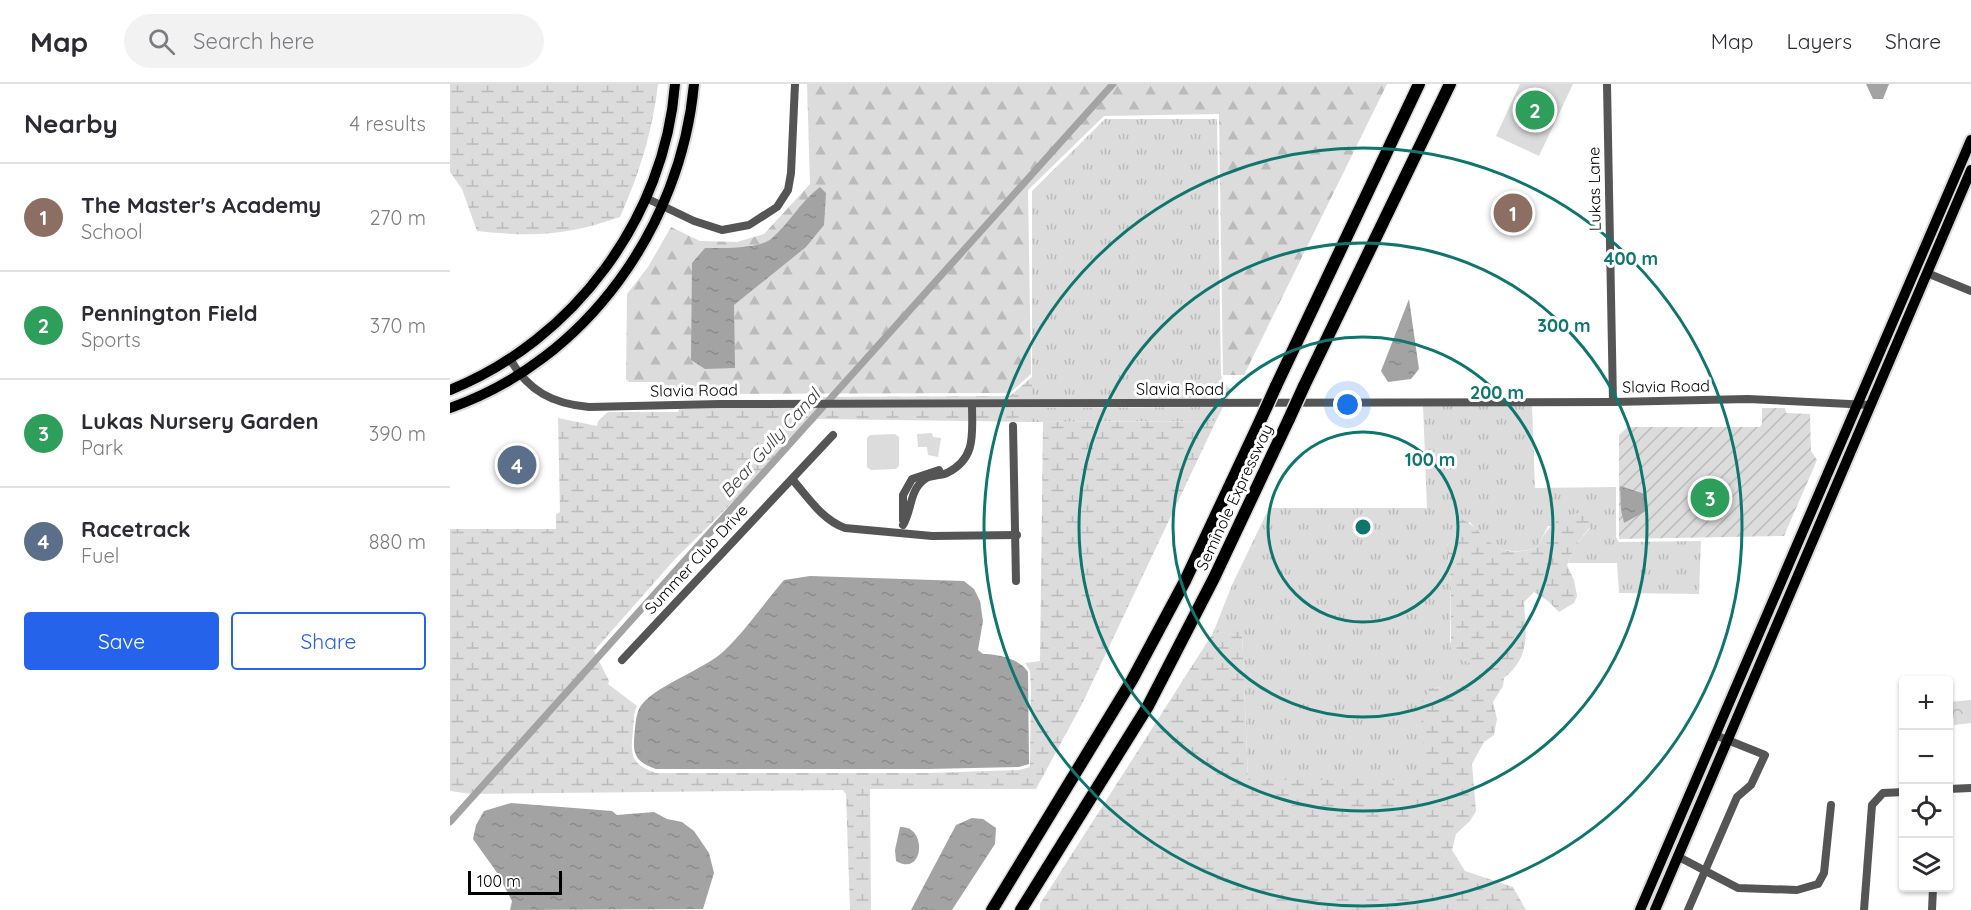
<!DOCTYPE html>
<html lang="en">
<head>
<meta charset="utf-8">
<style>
  :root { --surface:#fff; --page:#f2f2f3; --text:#2b2b33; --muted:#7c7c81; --line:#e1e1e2; --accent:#2563eb }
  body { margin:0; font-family:Quicksand,sans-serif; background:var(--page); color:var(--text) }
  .controls { position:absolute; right:18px; bottom:18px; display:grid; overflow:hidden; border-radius:6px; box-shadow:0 2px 4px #0004 }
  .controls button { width:54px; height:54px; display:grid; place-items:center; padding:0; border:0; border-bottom:2px solid var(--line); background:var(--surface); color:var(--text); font:30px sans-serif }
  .scale { position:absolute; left:18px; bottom:15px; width:94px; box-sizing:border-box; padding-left:6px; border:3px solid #000; border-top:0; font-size:16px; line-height:21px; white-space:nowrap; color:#000; -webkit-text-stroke:4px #fff; paint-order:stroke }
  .you { position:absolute; left:898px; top:321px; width:21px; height:21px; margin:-15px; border:4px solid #fff; border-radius:50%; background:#1a73e8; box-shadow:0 0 0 9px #1a73e833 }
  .badge { display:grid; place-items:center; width:39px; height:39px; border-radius:50%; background:var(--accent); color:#fff; font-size:20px; font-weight:700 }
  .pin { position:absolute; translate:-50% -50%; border:3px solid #fff; box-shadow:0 2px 6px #0006 }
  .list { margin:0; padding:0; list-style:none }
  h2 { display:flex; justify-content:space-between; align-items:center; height:78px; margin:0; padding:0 24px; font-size:26px }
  h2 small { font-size:20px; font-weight:400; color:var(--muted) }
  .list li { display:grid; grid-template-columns:39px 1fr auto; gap:18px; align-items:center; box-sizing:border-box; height:108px; padding:0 24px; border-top:2px solid var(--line) }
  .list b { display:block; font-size:22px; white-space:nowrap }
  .list p { margin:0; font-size:20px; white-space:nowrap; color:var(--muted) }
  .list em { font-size:20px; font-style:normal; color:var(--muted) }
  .actions { display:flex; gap:12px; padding:18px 24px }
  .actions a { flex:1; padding:14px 0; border:2px solid var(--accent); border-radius:6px; text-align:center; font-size:21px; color:var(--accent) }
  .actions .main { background:var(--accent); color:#fff }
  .icon { flex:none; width:33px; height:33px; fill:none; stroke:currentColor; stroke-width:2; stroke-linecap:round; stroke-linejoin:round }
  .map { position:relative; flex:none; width:1521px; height:826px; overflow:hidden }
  header { display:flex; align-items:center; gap:36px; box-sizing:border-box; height:84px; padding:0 30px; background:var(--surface); border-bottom:2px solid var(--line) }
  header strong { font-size:28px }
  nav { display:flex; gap:33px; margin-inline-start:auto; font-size:21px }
  .search { width:420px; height:54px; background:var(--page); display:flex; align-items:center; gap:15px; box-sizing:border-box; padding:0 21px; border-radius:33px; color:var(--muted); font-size:22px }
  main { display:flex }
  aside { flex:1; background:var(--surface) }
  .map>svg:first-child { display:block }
</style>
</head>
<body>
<header>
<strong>Map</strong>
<div class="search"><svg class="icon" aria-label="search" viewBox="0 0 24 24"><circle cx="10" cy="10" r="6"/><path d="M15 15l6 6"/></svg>Search here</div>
<nav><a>Map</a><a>Layers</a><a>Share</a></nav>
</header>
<main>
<aside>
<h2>Nearby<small>4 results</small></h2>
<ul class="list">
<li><span class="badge" style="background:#8d6e63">1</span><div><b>The Master's Academy</b><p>School</p></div><em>270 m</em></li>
<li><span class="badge" style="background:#2e9e5b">2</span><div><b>Pennington Field</b><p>Sports</p></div><em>370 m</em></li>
<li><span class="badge" style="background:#2e9e5b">3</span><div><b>Lukas Nursery Garden</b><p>Park</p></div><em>390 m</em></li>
<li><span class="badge" style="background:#5c6f8a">4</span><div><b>Racetrack</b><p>Fuel</p></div><em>880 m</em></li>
</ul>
<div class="actions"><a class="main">Save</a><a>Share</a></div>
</aside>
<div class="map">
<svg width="1521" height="826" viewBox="0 0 1521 826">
  <defs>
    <pattern id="grass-tufts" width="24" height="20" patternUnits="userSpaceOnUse" patternTransform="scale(1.5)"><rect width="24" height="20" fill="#dcdcdc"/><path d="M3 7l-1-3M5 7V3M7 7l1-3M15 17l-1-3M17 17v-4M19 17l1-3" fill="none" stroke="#bbb"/></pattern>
    <pattern id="forest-firs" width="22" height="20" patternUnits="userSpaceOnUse" patternTransform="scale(1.5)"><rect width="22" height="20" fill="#dcdcdc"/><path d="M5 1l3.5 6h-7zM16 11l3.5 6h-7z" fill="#bbb"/></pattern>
    <pattern id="wetland-marsh" width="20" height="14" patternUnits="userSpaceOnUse" patternTransform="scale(1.5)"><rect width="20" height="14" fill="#dcdcdc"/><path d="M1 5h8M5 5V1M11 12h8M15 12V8" fill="none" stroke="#bbb"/></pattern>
    <pattern id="park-crowns" width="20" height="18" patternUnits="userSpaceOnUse" patternTransform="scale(1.5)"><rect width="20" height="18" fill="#dcdcdc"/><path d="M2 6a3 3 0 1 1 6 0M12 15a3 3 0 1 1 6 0" fill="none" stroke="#bbb"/></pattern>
    <pattern id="garden-furrows" width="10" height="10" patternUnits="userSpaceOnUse" patternTransform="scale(1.5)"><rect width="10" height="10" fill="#dcdcdc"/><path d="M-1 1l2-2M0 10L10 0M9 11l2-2" fill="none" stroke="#bbb"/></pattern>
    <pattern id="water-ripples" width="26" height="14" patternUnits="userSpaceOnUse" patternTransform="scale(1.5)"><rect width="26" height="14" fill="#a3a3a3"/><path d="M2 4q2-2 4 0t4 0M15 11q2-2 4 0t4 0" fill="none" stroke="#8b8b8b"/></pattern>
  </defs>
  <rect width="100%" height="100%" fill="#fff"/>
  <g fill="url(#grass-tufts)">
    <polygon points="655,35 767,35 771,291 773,299 782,306 777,316 582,317 582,107"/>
    <path d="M973 322H1082L1085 404 1166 403V453L1169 458 1251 457 1249 510 1169 509 1167 479H1118L1126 461 1140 444 1098 442 1087 464C1055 472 1039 465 1020 438L997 461 1001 498 1000 558 1031 588 1036 601 981 604 976 696H798L792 548 763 549 782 501 819 424H977Z"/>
    <polygon points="773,323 766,337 582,338 582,324"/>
  </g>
  <polygon fill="url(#forest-firs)" points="357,0 937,0 794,291 773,291 769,30 654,32 578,106 581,290 560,309 213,310 207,298 179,298 176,295 177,210 198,183 221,143 250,157 287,158 314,150 360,100"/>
  <g fill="url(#wetland-marsh)">
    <path d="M0 0H208C202 49 190 88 170 133 116 152 83 153 27 147L12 105 0 88Z"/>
    <polygon points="582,293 582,317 364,316 366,313 560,312"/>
    <path d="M270 324H518L519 337 367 335 225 475 144 567 159 597 158 600 187 622C183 630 184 638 183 647 180 672 181 680 206 689H479L569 686 580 683 581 607 580 587 575 579 590 577 593 338 766 337 632 620 586 705H420L421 826H400L396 710 393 706 21 710 0 707V445H106V430L110 428 108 334 147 342 148 337 158 328H228L229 325Z"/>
    <polygon points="525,324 582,324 582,338 525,337"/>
    <path d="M1128 429 1138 433 1140 443 1126 461 1117 481 1124 496 1127 512 1124 519 1109 528 1098 517 1084 508 1074 518C1076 549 1081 573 1054 594L1053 602 1043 618 1047 635 1044 651 1034 658 1022 680 1026 727 1020 737 1006 750 1002 766 1015 787 1063 803 1076 826H590V820L763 549 792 547 798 696H976L970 620 981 604 1035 600C1030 583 1019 576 1001 573V498L997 461 1008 449 1005 432C1042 447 1036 478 1087 464 1099 441 1103 436 1128 429Z"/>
  </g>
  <polygon fill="url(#park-crowns)" points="1521,616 1521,639 1504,641 1504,634 1499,634 1499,618"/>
  <polygon fill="url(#garden-furrows)" points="1312,324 1335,324 1336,329 1360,330 1361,367 1367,376 1334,452 1169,455 1169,351 1178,343 1310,343 1312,340"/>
  <g fill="#dcdcdc">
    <polygon points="1070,0 1123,0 1089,72 1046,52"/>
    <polygon points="482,349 483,353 491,354 488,373 478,371 477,363 468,363 467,350"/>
    <polygon points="445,350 449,353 449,382 446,385 421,386 417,383 417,354 420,351"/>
  </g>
  <g fill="url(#water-ripples)">
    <polygon points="1416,0 1439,0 1433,15 1423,15"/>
    <path d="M370 103 376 109 374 141 356 163 284 221 285 284 255 285 241 276 242 179 255 164C271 164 308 165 321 155 339 140 349 119 370 103Z"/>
    <polygon points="959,215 969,285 961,295 938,298 931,287"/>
    <polygon points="1170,402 1195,410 1196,427 1174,439 1171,426"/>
    <path d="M360 492 514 497 524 505 530 517 533 537 528 566 533 570C549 570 569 575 578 588L579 680 569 683 479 685H206C191 680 183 674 184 657 185 647 185 634 189 625 200 603 255 586 275 566 297 545 314 519 334 496Z"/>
    <polygon points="61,719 162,727 167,731 204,728 217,735 232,738 244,747 259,769 264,789 253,825 60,826 62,817 48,790 23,755 26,741 34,727"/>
    <polygon points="522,734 533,735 546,744 545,760 502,826 461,826 506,741"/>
    <path d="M450 743C478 741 474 794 446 777L445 766Z"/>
  </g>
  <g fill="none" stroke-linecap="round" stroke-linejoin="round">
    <polyline stroke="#a3a3a3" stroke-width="7" points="0,738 663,0"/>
    <defs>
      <g id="major">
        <path d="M0 306C124 256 215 133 225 0"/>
        <path d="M0 324C137 276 231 142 244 0"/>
        <polyline points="1190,826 1521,56"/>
        <polyline points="1205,826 1521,86"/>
      </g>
      <g id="highway">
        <polyline points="826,302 969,0"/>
        <polyline points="854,302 1000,0"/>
        <polyline points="542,826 682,596 735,497 811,335"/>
        <polyline points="571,826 698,622 764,494 839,335"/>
      </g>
    </defs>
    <use href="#major" stroke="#dbdbdb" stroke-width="14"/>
    <use href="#highway" stroke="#dbdbdb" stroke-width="15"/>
    <g stroke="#555" stroke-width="8">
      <polyline points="1157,0 1163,318"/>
      <polyline points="196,114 244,137 272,146 299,141 327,123 338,106 341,89 345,0"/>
      <polyline points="1477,189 1521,207"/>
      <path d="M60 275C78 307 103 320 139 323L270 320 1163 318 1298 315 1420 321"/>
      <polyline points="563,342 566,497"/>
      <path d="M342 395C357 412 372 436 395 444L482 452 567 451"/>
      <polyline points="453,436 453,411 462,395 489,386"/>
      <path d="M453 441C462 427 459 406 475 395 481 391 490 392 497 389 527 374 522 349 522 321"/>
      <polyline points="172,576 383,351"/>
      <polyline points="1498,705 1521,704"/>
      <polyline points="1227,772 1288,804 1347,806 1368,800 1374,789 1381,721"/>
      <polyline points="1238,826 1287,713 1301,701 1315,671 1265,651"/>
      <polyline points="1414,826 1422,721 1433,709 1454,708"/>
      <polyline points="1482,826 1483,804"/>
    </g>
    <use href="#major" stroke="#000" stroke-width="10"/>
    <use href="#highway" stroke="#000" stroke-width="12"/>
    <defs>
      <g id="highway-bridge">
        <polyline points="811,335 826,302"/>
        <polyline points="839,335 854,302"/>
      </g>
    </defs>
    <use href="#highway-bridge" stroke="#dbdbdb" stroke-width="15" stroke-linecap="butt"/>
    <use href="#highway-bridge" stroke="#000" stroke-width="12"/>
  </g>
  <g fill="none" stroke="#0f766e" stroke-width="3">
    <circle cx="913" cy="443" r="95"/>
    <circle cx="913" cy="443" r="190"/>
    <circle cx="913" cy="443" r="284"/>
    <circle cx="913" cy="443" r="379"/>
  </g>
  <g text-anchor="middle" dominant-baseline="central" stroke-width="6" stroke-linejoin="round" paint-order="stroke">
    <g font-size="16" fill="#000" stroke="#fff">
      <text transform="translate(1144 105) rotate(-91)">Lukas Lane</text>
      <text transform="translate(1216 302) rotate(-1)">Slavia Road</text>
      <text x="730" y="305">Slavia Road</text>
      <text transform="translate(244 306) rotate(-1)">Slavia Road</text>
      <text transform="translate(784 413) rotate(-65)">Seminole Expressway</text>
      <text transform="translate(246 475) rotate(-47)">Summer Club Drive</text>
    </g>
    <g font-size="18" font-style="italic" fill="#444" stroke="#fff">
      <text transform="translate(320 359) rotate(-48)">Bear Gully Canal</text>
    </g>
  </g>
  <circle cx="913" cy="443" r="9" fill="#0f766e" stroke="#fff" stroke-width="3"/>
  <g font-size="18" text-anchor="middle" font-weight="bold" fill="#0f766e" stroke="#fff" stroke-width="6" stroke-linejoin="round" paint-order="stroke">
    <text x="1181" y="181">400 m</text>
    <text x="1114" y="248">300 m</text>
    <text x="1047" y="315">200 m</text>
    <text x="980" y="382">100 m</text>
  </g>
</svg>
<div class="controls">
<button>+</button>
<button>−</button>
<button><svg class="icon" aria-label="locate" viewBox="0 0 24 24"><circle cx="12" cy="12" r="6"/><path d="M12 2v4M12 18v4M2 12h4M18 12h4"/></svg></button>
<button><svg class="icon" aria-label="layers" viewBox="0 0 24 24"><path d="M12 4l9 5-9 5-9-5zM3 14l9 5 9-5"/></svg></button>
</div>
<div class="scale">100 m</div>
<div class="you"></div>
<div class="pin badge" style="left:1063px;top:129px;background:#8d6e63">1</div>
<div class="pin badge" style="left:1085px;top:26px;background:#2e9e5b">2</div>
<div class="pin badge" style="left:1260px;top:414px;background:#2e9e5b">3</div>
<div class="pin badge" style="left:67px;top:381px;background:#5c6f8a">4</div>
</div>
</main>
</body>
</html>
